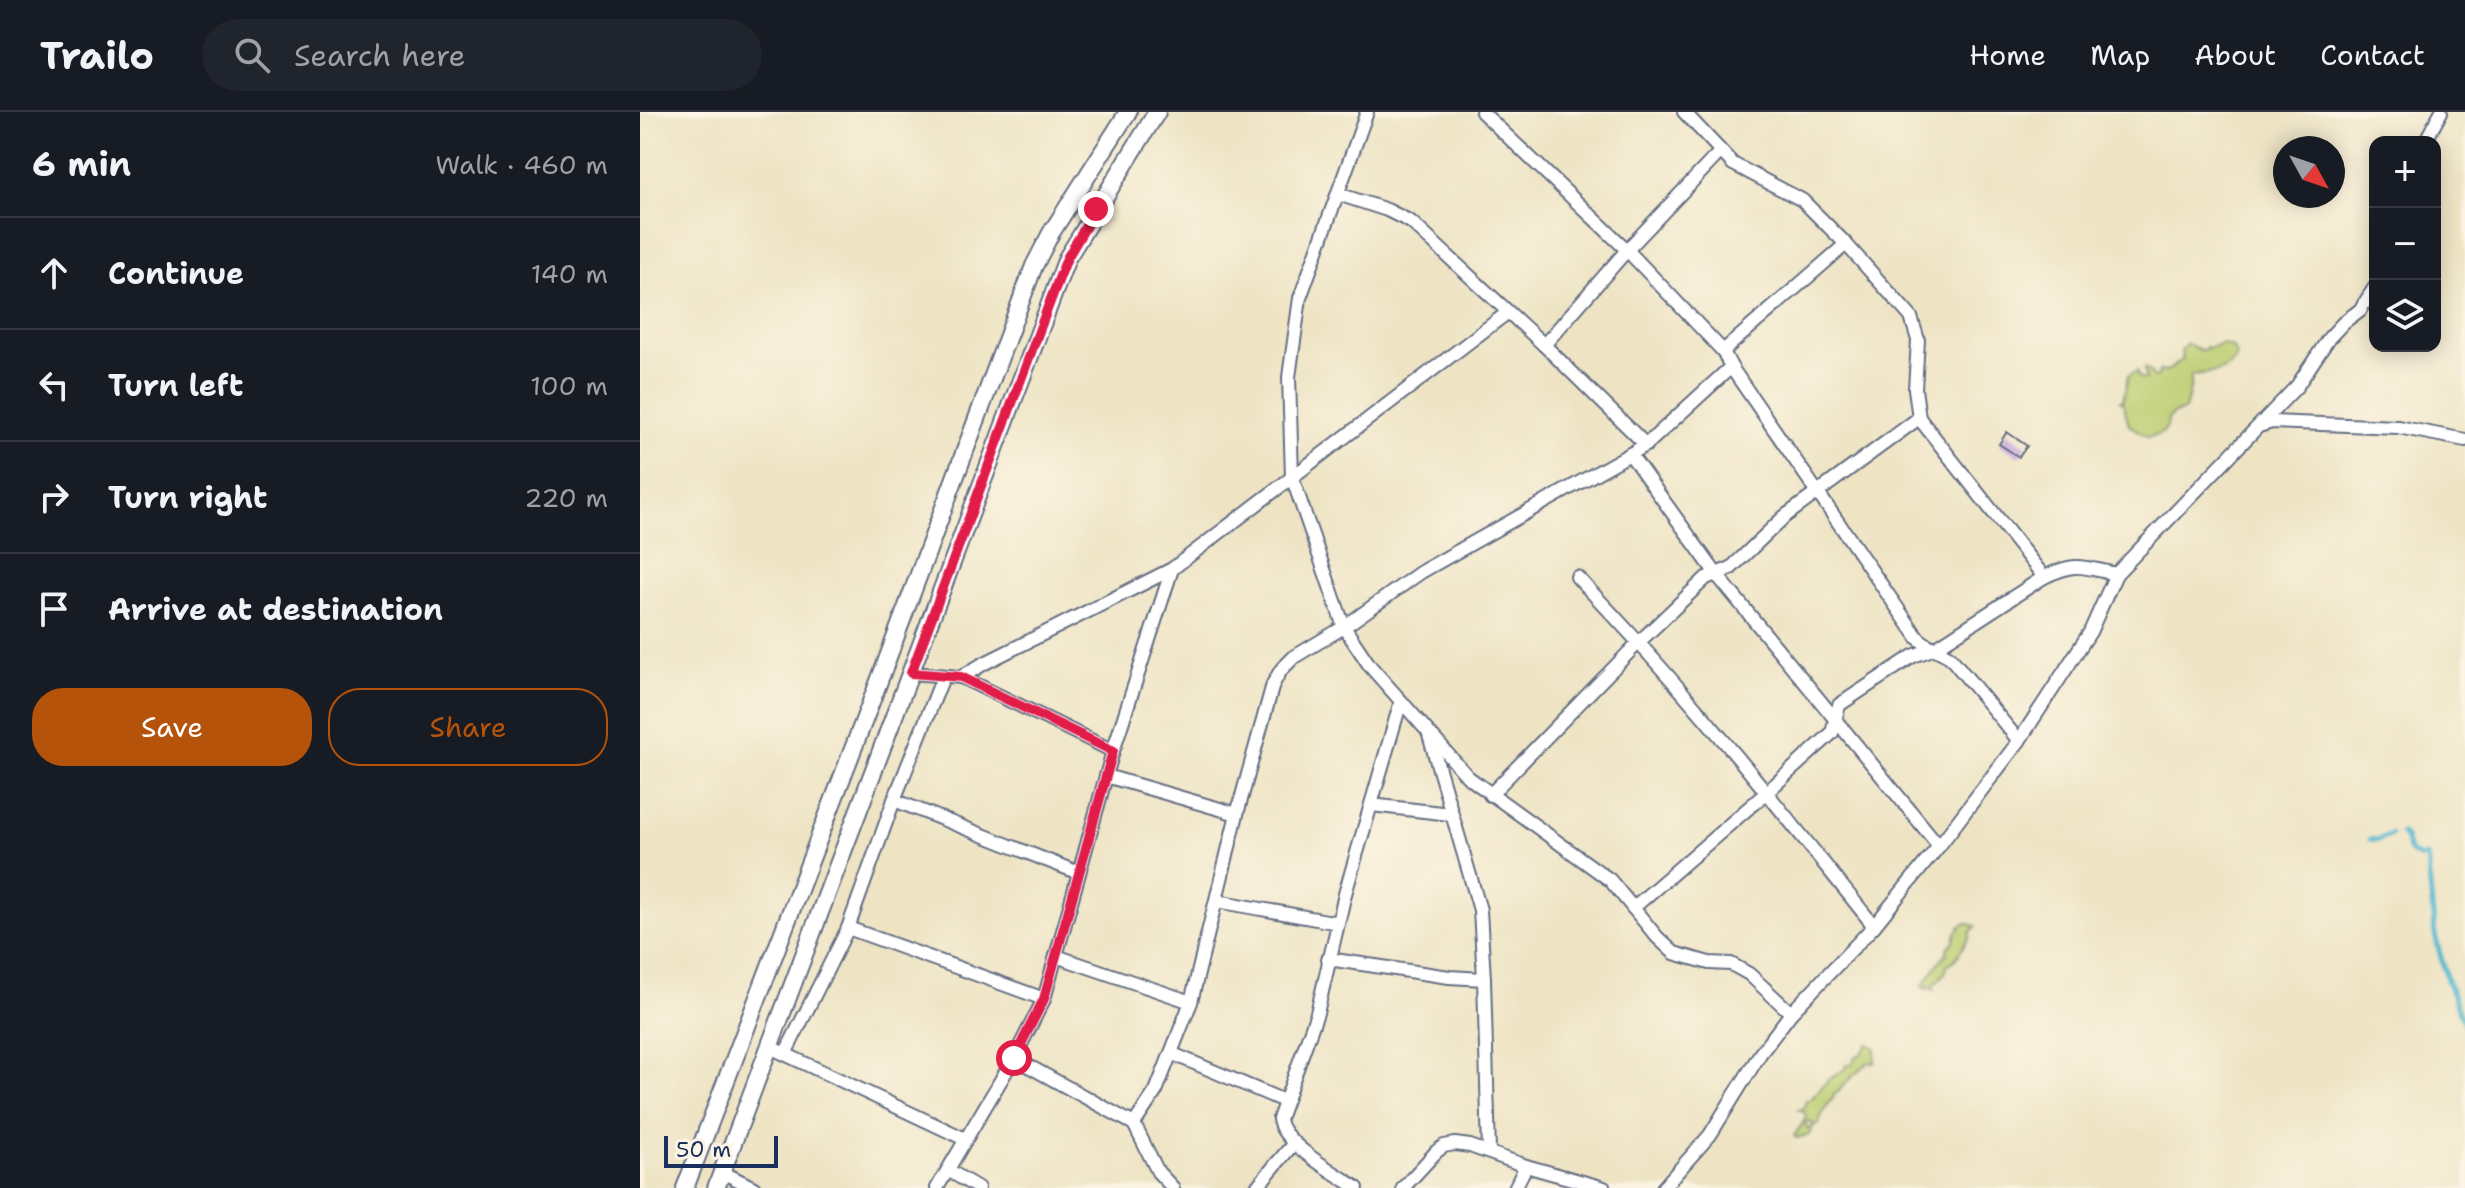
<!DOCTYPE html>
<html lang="en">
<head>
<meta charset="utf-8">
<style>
  :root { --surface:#171b24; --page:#20242c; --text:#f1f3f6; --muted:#9ea1a6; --line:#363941; --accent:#b45309 }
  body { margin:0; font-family:"Shantell Sans",sans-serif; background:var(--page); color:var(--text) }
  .controls { position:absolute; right:24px; top:24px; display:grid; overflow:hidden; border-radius:16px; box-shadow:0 4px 20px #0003 }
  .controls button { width:72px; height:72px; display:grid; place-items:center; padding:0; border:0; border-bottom:2px solid var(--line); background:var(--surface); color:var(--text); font:40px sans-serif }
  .compass { position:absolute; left:1633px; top:24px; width:72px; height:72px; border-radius:50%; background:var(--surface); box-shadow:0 4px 20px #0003; rotate:130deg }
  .scale { position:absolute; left:24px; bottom:20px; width:114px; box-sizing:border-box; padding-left:8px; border:4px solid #1b2f5e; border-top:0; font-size:22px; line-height:28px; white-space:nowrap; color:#1b2f5e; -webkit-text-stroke:6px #fcf5e5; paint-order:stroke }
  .stop { position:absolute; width:24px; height:24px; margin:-18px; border:6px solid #e11d48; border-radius:50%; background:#fff }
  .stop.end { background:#e11d48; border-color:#fff; box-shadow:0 2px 8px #0008 }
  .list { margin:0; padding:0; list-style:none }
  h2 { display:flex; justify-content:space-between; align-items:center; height:104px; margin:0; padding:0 32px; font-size:34px }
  h2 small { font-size:26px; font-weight:400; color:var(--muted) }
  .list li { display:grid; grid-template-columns:52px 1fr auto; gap:24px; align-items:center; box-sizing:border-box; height:112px; padding:0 32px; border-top:2px solid var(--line) }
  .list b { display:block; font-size:30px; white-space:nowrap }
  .list em { font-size:26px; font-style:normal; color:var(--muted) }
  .actions { display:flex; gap:16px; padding:24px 32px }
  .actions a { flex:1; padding:18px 0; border:2px solid var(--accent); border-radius:32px; text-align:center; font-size:28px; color:var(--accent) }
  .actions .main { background:var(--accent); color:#fff }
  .icon { flex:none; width:44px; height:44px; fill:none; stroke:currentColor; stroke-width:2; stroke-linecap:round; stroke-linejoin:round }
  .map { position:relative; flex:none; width:1825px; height:1076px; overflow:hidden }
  header { display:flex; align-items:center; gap:48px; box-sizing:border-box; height:112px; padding:0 40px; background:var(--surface); border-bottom:2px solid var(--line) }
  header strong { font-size:38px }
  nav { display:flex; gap:44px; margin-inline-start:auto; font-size:28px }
  .search { width:560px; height:72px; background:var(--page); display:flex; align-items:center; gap:20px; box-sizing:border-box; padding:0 28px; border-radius:44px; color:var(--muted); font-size:30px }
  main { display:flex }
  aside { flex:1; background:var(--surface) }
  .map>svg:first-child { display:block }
</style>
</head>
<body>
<header>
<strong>Trailo</strong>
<div class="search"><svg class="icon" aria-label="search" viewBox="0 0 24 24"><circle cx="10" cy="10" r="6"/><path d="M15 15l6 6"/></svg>Search here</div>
<nav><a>Home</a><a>Map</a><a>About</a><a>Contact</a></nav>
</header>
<main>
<aside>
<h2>6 min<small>Walk · 460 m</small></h2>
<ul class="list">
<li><svg class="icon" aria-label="ahead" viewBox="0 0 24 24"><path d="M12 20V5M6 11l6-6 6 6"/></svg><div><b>Continue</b></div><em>140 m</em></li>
<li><svg class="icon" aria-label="left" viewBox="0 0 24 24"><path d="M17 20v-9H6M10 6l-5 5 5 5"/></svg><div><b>Turn left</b></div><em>100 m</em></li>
<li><svg class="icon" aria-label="right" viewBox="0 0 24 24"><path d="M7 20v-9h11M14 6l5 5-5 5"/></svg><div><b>Turn right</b></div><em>220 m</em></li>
<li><svg class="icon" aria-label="arrive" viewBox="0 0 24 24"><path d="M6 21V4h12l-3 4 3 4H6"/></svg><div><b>Arrive at destination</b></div></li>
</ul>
<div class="actions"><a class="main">Save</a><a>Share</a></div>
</aside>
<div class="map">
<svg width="1825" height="1076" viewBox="0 0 1825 1076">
  <rect width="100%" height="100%" fill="#fcf5e5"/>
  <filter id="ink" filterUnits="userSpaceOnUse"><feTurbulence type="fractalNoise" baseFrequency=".0125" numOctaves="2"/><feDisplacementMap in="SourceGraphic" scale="16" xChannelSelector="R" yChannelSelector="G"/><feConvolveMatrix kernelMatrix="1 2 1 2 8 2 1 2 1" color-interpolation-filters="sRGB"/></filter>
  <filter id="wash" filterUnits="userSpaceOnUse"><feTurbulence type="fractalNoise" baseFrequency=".006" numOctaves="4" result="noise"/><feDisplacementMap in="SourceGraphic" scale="32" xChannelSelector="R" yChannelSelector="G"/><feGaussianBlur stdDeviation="1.8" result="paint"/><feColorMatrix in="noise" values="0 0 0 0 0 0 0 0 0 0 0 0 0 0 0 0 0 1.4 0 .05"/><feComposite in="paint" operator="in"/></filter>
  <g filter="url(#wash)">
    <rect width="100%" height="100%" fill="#eee4c4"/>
    <g fill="#bcce71" stroke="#6c7e68" stroke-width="2">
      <path d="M1582 232 1592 235 1597 244C1590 262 1566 261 1551 263V273L1545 298 1534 302 1528 307C1528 320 1520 323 1508 325L1489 313 1483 291 1480 289 1483 288 1488 264 1497 259 1498 265 1506 267 1504 256 1509 258 1514 266 1518 265 1519 259 1526 260 1543 247 1541 238 1547 232 1563 239 1566 235 1569 236Z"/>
      <path d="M1326 811 1336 814 1330 821V825C1321 835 1319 848 1307 853 1308 860 1299 869 1293 873L1294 878 1287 874V877L1283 876 1282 874C1292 863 1296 851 1307 841V837L1314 829 1316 820 1320 817 1319 815Z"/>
      <path d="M1228 932 1235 936V951L1229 950C1221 958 1201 972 1199 980L1195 981C1193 990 1187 991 1184 998 1181 1003 1181 1007 1178 1012L1173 1013 1171 1009 1165 1011 1167 1017 1173 1015 1169 1023 1157 1026 1154 1024 1166 1006 1164 1000 1159 998 1163 997 1166 989 1170 988 1188 968 1205 957 1206 952 1212 953 1215 945 1221 942Z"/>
    </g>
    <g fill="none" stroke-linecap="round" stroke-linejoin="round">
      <g stroke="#50b7ce" stroke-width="5">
        <polyline points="1761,721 1765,725 1769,739 1780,746 1787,744 1795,823 1807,868 1825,914"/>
        <polyline points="1730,727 1738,728 1751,722"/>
      </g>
    </g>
    <g id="blocks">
      <polygon fill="#c2a4dd" points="1367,320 1387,334 1379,345 1359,332"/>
    </g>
  </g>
  <g filter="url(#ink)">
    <use href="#blocks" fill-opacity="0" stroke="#656e82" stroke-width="2"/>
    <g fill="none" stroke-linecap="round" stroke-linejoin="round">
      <defs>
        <g id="minor">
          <polyline points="727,0 660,186 649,265 652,365 704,515 730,554 828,665 970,768 1017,825 1034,841 1069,851 1091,852 1109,862 1151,901"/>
          <path d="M842 0 987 138 1083 239 1091 255 1278 526C1288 535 1299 538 1310 545L1379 629"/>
          <polyline points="1044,0 1093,52 1162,88 1206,132 1271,205 1278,228 1275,277 1279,306 1404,465"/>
          <polyline points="1785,30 1801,0"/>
          <polyline points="698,82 747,98 771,110 904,233 1006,333"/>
          <polyline points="904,233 987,138 1080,40"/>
          <polyline points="1083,239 1206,132"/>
          <polyline points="1622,313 1632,310 1758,315 1825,328"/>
          <polyline points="990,342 1077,463 1299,734"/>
          <polyline points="532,457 867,201"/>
          <path d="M937 465C1043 574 1139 695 1234 814"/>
          <polyline points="271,561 321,565 343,552 532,457 473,639 404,887 374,946 297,1076"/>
          <polyline points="321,565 473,639"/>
          <polyline points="466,664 597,702"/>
          <polyline points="850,683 998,531 1066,466 1091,456 1144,405 1279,306"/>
          <polyline points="254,688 439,761"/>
          <polyline points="731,693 810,702"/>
          <polyline points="577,789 698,811"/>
          <path d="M993 796 1127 680 1192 621 1199 593 1273 544 1295 536 1404 465C1437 449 1442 455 1476 462"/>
          <polyline points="208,816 404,887"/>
          <polyline points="416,844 551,890"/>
          <polyline points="688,847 809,865 844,867 840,798 789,623"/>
          <polyline points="844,867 849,1040"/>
          <polyline points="130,935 325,1027"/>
          <polyline points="146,940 208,816 254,688 303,565"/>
          <polyline points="533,942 644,989"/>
          <polyline points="374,946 494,1012 518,1060 533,1076"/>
          <polyline points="494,1012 516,979 551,890 597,702 633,572 641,558 654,545 704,515 781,460 1006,333 1091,255"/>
          <polyline points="308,1058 338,1076"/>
          <polyline points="82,1060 114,1076"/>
          <polyline points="616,1076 654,1031"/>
          <path d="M717 1076C697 1062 641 1031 639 1007L677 901 705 782 761 589"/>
          <polyline points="763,1076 797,1039 804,1034 815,1032 830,1034 886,1054 964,1076"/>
          <polyline points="875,1076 886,1054"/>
          <polyline points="1023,1076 1070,1023 1120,942 1151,901 1234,814 1299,734 1379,629 1450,520 1476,462 1657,274 1689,226 1704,210 1720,198 1735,175"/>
        </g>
        <g id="tertiary">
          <polyline points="45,1076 244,556 394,154 411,121 488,0"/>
          <polyline points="76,1076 427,146 517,0"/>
        </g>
      </defs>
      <use href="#minor" stroke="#656e82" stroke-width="16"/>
      <use href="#tertiary" stroke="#656e82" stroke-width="20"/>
      <use href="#minor" stroke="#fff" stroke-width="12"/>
      <use href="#tertiary" stroke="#fff" stroke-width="16"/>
    </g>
  </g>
  <g fill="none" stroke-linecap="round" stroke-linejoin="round" filter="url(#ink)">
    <polyline stroke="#e11d48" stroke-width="10" points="374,946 404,887 473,639 321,565 271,561 411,187 427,146 456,97"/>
  </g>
</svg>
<div class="controls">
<button>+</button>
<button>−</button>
<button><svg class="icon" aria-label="layers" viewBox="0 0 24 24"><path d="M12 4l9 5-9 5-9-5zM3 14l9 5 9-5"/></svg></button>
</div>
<svg class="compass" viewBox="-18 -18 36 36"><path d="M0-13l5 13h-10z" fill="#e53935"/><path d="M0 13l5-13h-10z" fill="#9ea1a6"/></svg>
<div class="scale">50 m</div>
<div class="stop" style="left:374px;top:946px"></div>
<div class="stop end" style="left:456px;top:97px"></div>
</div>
</main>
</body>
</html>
